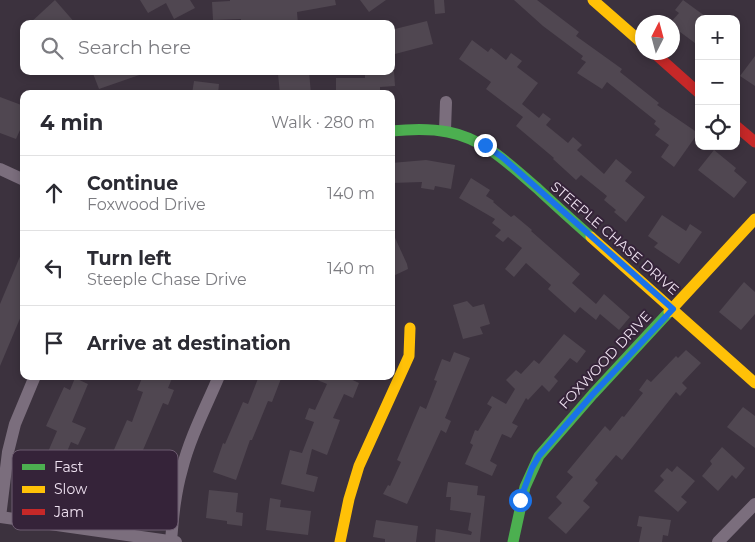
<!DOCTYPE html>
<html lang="en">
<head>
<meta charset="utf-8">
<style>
  :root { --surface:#fff; --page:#f7f7f7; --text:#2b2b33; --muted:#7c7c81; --line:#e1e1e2 }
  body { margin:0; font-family:Montserrat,sans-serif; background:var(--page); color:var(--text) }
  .controls { position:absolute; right:15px; top:15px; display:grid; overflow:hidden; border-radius:10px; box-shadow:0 2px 8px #0003 }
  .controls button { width:45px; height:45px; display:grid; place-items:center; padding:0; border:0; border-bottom:1px solid var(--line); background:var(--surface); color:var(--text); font:25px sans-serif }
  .compass { position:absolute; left:635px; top:15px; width:45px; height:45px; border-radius:50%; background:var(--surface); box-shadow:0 2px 8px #0003; rotate:6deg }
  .stop { position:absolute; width:15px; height:15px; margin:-11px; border:4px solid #1a73e8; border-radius:50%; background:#fff }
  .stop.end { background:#1a73e8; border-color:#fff; box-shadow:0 1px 5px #0008 }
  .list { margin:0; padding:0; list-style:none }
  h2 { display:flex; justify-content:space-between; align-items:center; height:65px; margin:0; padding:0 20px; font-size:21px }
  h2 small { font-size:16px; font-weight:400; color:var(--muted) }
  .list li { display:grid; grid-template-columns:32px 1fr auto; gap:15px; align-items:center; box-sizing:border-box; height:75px; padding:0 20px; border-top:1px solid var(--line) }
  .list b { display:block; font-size:19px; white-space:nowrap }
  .list p { margin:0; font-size:16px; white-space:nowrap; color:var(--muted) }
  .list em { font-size:16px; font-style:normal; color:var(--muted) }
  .icon { flex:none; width:28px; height:28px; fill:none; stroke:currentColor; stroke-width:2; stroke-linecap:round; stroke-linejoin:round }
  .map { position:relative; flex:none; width:755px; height:542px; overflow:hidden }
  .search { position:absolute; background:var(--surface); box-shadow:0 2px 8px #0003; left:20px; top:20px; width:375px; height:55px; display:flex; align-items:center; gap:12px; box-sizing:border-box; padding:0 18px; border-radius:10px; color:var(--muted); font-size:19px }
  .panel { position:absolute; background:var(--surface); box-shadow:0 2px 8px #0003; left:20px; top:90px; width:375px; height:290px; border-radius:10px }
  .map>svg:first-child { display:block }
</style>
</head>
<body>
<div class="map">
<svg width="755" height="542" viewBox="0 0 755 542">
  <rect width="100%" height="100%" fill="#3c323e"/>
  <g fill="#504751">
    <polygon points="55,0 76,24 29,24"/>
    <polygon points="140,0 190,0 195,8 174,19 166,3 148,13"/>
    <polygon points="230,0 335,0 336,5 297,12 298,24 241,24 241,19 213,20 212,2 230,1"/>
    <polygon points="360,0 386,0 369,12"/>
    <polygon points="434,0 444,0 445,13 435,14"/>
    <polygon points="514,0 537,0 579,32 576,36 622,69 620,72 659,103 657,105 698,133 674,167 661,157 669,145 655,135 660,129 654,124 656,121 607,82 602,89 577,73 586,62 581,59 583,56 543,26"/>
    <polygon points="683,0 709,19 699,19 699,46 672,26 671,22 679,13 675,10"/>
    <polygon points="427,21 433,44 395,54 391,40 391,30"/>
    <polygon points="472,40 488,52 491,48 506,60 511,53 522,61 517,67 538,83 522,104 539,118 543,113 551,119 546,125 568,143 573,137 582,145 577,150 604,174 616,159 632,172 625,181 645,197 626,222 614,212 616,210 604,200 607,196 581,175 576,180 553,159 554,158 516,126 523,117 486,89 491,82 459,59"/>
    <polygon points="755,56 755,86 740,76"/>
    <polygon points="92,71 145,71 145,73 99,89"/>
    <polygon points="309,71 311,94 280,94 278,74"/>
    <polygon points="365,71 394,71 395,86 380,87 380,94 336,94 336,78 365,78"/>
    <polygon points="194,81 219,84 218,94 192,94"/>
    <polygon points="0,97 24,106 24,132 20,130 16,139 0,133"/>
    <polygon points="714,150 736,168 734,171 747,182 734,198 698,170"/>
    <polygon points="426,160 455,165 451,189 435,186 434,190 421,188 422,182 391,183 391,163"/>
    <polygon points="471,178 490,190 486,196 494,201 493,202 511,217 514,215 532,230 531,231 580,274 572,283 596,304 604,294 630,317 619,330 600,314 596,320 580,307 575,313 548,289 551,285 526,263 514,277 505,269 522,248 508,237 503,242 495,236 501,230 492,223 495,219 459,198"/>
    <polygon points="662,215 686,231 690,224 702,232 679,264 654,247 658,243 648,236"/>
    <polygon points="391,229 407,264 408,269 391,277"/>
    <polygon points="24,247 24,309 0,366 0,304"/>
    <polygon points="744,282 755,292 755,314 741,330 719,312"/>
    <polygon points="467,301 473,307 484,304 490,324 480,327 483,334 463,339 453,305"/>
    <polygon points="564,334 586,351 577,363 570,358 554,377 558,381 549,392 542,385 528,400 526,398 512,423 518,426 511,438 502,434 490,461 497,465 492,476 465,464 473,445 470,443 475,430 478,431 492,407 487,404 492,396 506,404 515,389 506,380 516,370 521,374 534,360 539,364"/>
    <polygon points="686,350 701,363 682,383 687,388 680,396 676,392 622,460 616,455 595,480 598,483 583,501 590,507 566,534 548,518 562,503 556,497 573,477 567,472 605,426 610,431 622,416 624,417 643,393 639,390 647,379 651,382 676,356 678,358"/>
    <polygon points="454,352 470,358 445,418 451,421 446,433 441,430 407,504 383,494 388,485 390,486 401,462 397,460 420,406 426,409 437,381 434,380 442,359 450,362"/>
    <polygon points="143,376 173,376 168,388 174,390 168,405 163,403 155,422 143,450 149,452 143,465 113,452 127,420 132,422 143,392 137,390"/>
    <polygon points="259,376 282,376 272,402 268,401 252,440 250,440 236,480 213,472 223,443 225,444 243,402 248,404"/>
    <polygon points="308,376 344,376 359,383 353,398 344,394 333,418 340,420 327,455 312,449 306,474 318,477 314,492 281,484 290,450 302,453 314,422 305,419 309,408 315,410 327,384"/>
    <polygon points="75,378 88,384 72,422 86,428 78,445 71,442 64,459 61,486 67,486 65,502 33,498 38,460 44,461 57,431 46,426 64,387 70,390"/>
    <polygon points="743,407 755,416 755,448 727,427"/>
    <polygon points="722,447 745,468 736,479 732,475 718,491 702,476 712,464 710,461"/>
    <polygon points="677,466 695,481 681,497 687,502 678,512 654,491 664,480 660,476 667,468 672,472"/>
    <polygon points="448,482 478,486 477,495 485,496 480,542 435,542 436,529 471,535 472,532 468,530 471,513 450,510 451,497 446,497"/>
    <polygon points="209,490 238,493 236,512 243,513 242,526 227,524 227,521 206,518"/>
    <polygon points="270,498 281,500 280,507 311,511 308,535 266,530"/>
    <polygon points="639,516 671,520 668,536 663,535 662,542 639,542 642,527 637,526"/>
    <polygon points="376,520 418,526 416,542 385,542 385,539 373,537"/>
  </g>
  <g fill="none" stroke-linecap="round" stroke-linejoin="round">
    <g stroke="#7b6e7d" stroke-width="12">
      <polyline points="445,130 446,102"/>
      <polyline points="0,169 24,180"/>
      <polyline points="0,517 176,542"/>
      <polyline points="0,517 8,452 15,424 35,376"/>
      <path d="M171 541C173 517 175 493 182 469 190 437 206 407 219 376"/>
      <polyline points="718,542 755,504"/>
    </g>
    <g stroke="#4caf50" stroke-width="11">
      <path d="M391 131C410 129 429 128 448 132 485 139 510 165 537 188 555 205 573 221 591 237"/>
      <polyline points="513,542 525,487 539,456 593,394 669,312"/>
    </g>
    <g stroke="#ffc107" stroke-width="11">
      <polyline points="593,0 642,43"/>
      <polyline points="591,237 755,383"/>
      <polyline points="669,312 755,219"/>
      <polyline points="340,542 349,499 359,466 409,356 410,328"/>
    </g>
    <g stroke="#c62828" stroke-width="11">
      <polyline points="653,52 699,93"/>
      <polyline points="736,126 755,142"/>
    </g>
  </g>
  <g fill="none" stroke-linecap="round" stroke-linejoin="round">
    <polyline stroke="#1a73e8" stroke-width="6" points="485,145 502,157 673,309 593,394 539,456 532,468 520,500"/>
  </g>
  <g text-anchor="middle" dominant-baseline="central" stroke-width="4" stroke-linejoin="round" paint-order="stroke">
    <g font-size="14" fill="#efe2f1" stroke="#352339">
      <text transform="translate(615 238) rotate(41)">STEEPLE CHASE DRIVE</text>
      <text transform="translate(605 360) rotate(-47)">FOXWOOD DRIVE</text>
    </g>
  </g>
  <rect x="12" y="450" width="166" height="80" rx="8" fill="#352339" stroke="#6d5c70" stroke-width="1"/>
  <rect x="22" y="464" width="23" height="6" fill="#4caf50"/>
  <rect x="22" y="486" width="23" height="7" fill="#ffc107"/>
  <rect x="22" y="509" width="23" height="6" fill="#c62828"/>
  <g font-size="14" fill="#efe2f1">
    <text x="54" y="472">Fast</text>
    <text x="54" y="494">Slow</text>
    <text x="54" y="517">Jam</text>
  </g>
</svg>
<div class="controls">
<button>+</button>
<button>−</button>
<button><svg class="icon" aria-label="locate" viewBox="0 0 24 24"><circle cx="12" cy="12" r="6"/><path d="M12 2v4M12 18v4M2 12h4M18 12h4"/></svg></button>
</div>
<svg class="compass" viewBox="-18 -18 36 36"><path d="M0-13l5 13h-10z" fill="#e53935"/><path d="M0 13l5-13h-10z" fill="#7c7c81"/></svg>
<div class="stop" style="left:520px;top:500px"></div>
<div class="stop end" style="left:485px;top:145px"></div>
<div class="search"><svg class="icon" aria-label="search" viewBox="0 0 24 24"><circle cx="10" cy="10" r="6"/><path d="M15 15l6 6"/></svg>Search here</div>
<section class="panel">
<h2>4 min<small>Walk · 280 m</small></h2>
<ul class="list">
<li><svg class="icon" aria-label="ahead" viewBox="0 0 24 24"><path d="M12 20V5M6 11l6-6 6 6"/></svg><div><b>Continue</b><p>Foxwood Drive</p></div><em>140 m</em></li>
<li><svg class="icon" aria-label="left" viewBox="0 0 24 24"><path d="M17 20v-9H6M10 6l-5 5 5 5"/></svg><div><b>Turn left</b><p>Steeple Chase Drive</p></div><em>140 m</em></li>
<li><svg class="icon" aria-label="arrive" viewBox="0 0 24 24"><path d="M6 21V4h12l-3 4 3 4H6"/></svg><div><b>Arrive at destination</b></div></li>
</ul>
</section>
</div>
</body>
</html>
